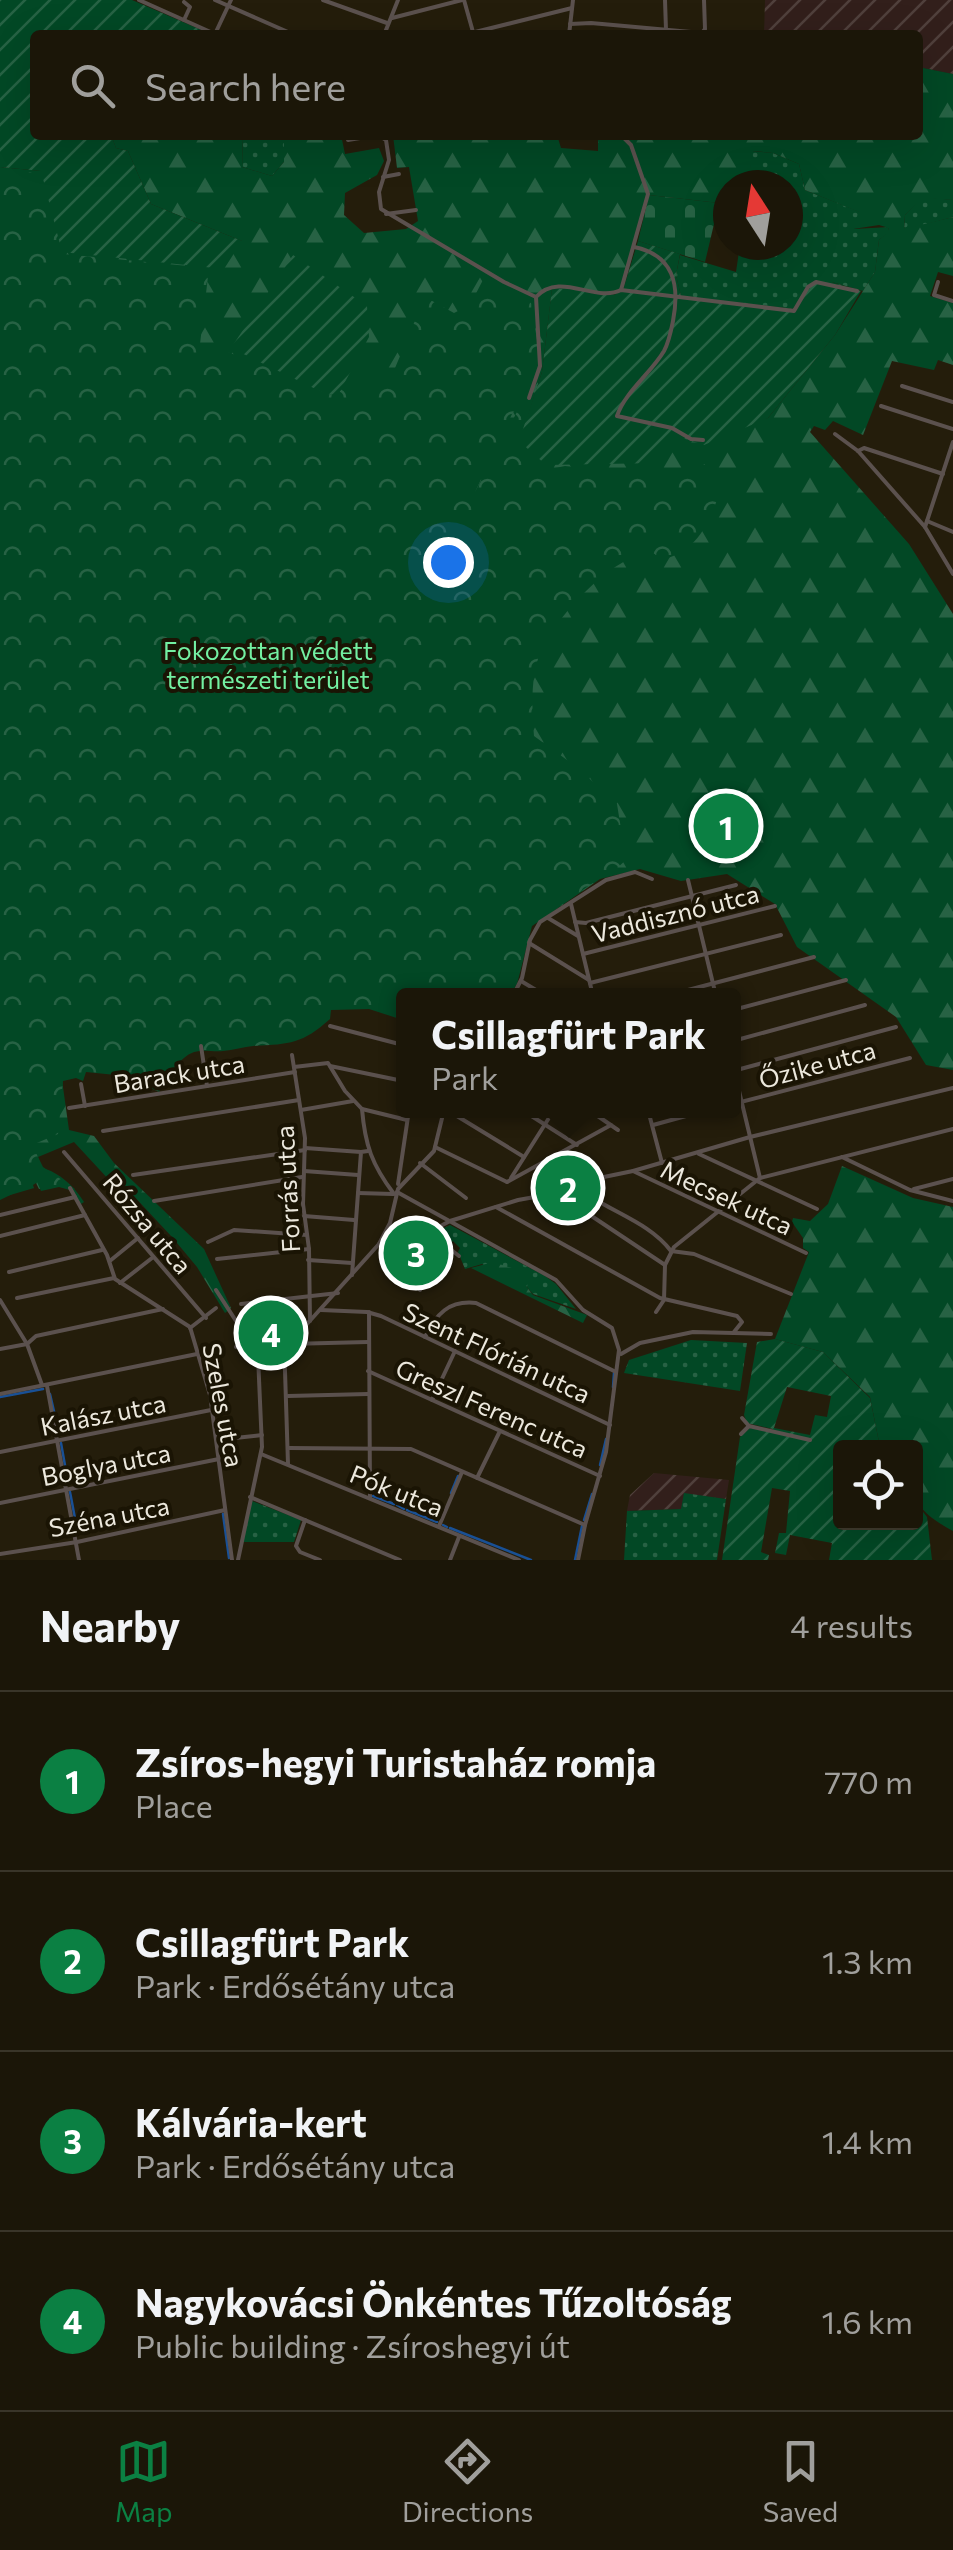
<!DOCTYPE html>
<html lang="en">
<head>
<meta charset="utf-8">
<style>
  :root { --surface:#1b1608; --page:#241f12; --text:#f1f3f6; --muted:#a09f9c; --line:#393529; --accent:#0b8043 }
  body { margin:0; font-family:Commissioner,sans-serif; background:var(--page); color:var(--text) }
  .controls { position:absolute; right:30px; bottom:30px; display:grid; overflow:hidden; border-radius:10px; box-shadow:0 10px 40px #0002 }
  .controls button { width:90px; height:90px; display:grid; place-items:center; padding:0; border:0; border-bottom:2px solid var(--line); background:var(--surface); color:var(--text); font:50px sans-serif }
  .compass { position:absolute; left:713px; top:170px; width:90px; height:90px; border-radius:50%; background:var(--surface); box-shadow:0 10px 40px #0002; rotate:348deg }
  .you { position:absolute; left:448px; top:562px; width:35px; height:35px; margin:-25px; border:8px solid #fff; border-radius:50%; background:#1a73e8; box-shadow:0 0 0 15px #1a73e833 }
  .badge { display:grid; place-items:center; width:65px; height:65px; border-radius:50%; background:var(--accent); color:#fff; font-size:32px; font-weight:700 }
  .pin { position:absolute; translate:-50% -50%; border:5px solid #fff; box-shadow:0 2px 10px #0006 }
  .popup { position:absolute; left:396px; top:988px; width:345px; height:130px; box-sizing:border-box; display:grid; place-content:center; border-radius:10px; background:var(--surface); filter:drop-shadow(0 2px 8px #0005); font-size:32px; white-space:nowrap; color:var(--muted) }
  .popup b { font-size:38px; color:var(--text) }
  .popup::after { content:''; position:absolute; left:50%; top:100%; margin-left:-20px; border:20px solid transparent; border-top-color:var(--surface) }
  .list { margin:0; padding:0; list-style:none }
  h2 { display:flex; justify-content:space-between; align-items:center; height:130px; margin:0; padding:0 40px; font-size:42px }
  h2 small { font-size:32px; font-weight:400; color:var(--muted) }
  .list li { display:grid; grid-template-columns:65px 1fr auto; gap:30px; align-items:center; box-sizing:border-box; height:180px; padding:0 40px; border-top:2px solid var(--line) }
  .list b { display:block; font-size:38px; white-space:nowrap }
  .list p { margin:0; font-size:32px; white-space:nowrap; color:var(--muted) }
  .list em { font-size:32px; font-style:normal; color:var(--muted) }
  .icon { flex:none; width:55px; height:55px; fill:none; stroke:currentColor; stroke-width:2; stroke-linecap:round; stroke-linejoin:round }
  .map { position:relative; flex:none; width:953px; height:1560px; overflow:hidden }
  .search { position:absolute; background:var(--surface); box-shadow:0 10px 40px #0002; left:30px; right:30px; top:30px; height:110px; display:flex; align-items:center; gap:25px; box-sizing:border-box; padding:0 35px; border-radius:10px; color:var(--muted); font-size:38px }
  .sheet { height:850px; background:var(--surface) }
  nav { display:flex; justify-content:space-around; align-items:center; box-sizing:border-box; height:140px; border-top:2px solid var(--line); background:var(--surface); font-size:28px; color:var(--muted) }
  nav a { display:grid; justify-items:center; gap:5px }
  nav .on { color:var(--accent) }
  .map>svg:first-child { display:block }
</style>
</head>
<body>
<div class="map">
<svg width="953" height="1560" viewBox="0 0 953 1560">
  <defs>
    <pattern id="industrial-furrows" width="10" height="10" patternUnits="userSpaceOnUse" patternTransform="scale(2.5)"><rect width="10" height="10" fill="#321f1b"/><path d="M-1 1l2-2M0 10L10 0M9 11l2-2" fill="none" stroke="#50403c"/></pattern>
    <pattern id="grass-dots" width="8" height="8" patternUnits="userSpaceOnUse" patternTransform="scale(2.5)"><rect width="8" height="8" fill="#024825"/><path d="M2 2h.1M6 6h.1" fill="none" stroke="#276244" stroke-width="1.8" stroke-linecap="round"/></pattern>
    <pattern id="forest-firs" width="22" height="20" patternUnits="userSpaceOnUse" patternTransform="scale(2.5)"><rect width="22" height="20" fill="#024825"/><path d="M5 1l3.5 6h-7zM16 11l3.5 6h-7z" fill="#276244"/></pattern>
    <pattern id="cemetery-stones" width="16" height="16" patternUnits="userSpaceOnUse" patternTransform="scale(2.5)"><rect width="16" height="16" fill="#024825"/><path d="M2 7V4a2 2 0 0 1 4 0v3zM10 15v-3a2 2 0 0 1 4 0v3z" fill="#276244"/></pattern>
    <pattern id="park-crowns" width="20" height="18" patternUnits="userSpaceOnUse" patternTransform="scale(2.5)"><rect width="20" height="18" fill="#024825"/><path d="M2 6a3 3 0 1 1 6 0M12 15a3 3 0 1 1 6 0" fill="none" stroke="#276244"/></pattern>
    <pattern id="garden-furrows" width="10" height="10" patternUnits="userSpaceOnUse" patternTransform="scale(2.5)"><rect width="10" height="10" fill="#024825"/><path d="M-1 1l2-2M0 10L10 0M9 11l2-2" fill="none" stroke="#276244"/></pattern>
  </defs>
  <rect width="100%" height="100%" fill="#241d0b"/>
  <g fill="url(#industrial-furrows)">
    <polygon points="765,0 953,0 953,74 918,67 918,35 764,35"/>
    <polygon points="654,1473 729,1480 726,1499 685,1494 682,1509 627,1511 630,1495"/>
  </g>
  <g fill="url(#grass-dots)">
    <polygon points="243,135 284,135 284,162 272,176 242,167"/>
    <polygon points="752,151 773,153 799,164 805,190 860,212 854,229 889,227 888,233 879,240 875,272 863,291 832,282 795,309 681,296 676,275 680,255 736,272 740,245 788,245 788,185 748,185"/>
    <polygon points="922,197 953,200 953,217 904,230 905,215"/>
    <polygon points="450,1225 545,1276 556,1284 576,1309 533,1294 526,1286 482,1264 465,1269 458,1252 460,1248 453,1241 449,1245 433,1233"/>
    <polygon points="691,1340 747,1343 740,1391 624,1373 629,1360"/>
    <polygon points="684,1493 726,1499 717,1560 624,1560 627,1511 681,1509"/>
    <polygon points="252,1501 301,1520 294,1542 243,1542"/>
  </g>
  <g fill="url(#forest-firs)" fill-rule="evenodd">
    <path d="M918 67 953 74V200L922 198 905 215 904 229 953 217V276L938 272 930 296 953 303V365L938 360 934 370 892 361 863 435 833 421 825 430 814 426 810 432 909 544 953 614V1070L926 1065 896 1017 797 947 775 904 727 874 681 881 640 869 600 879 532 926 517 984 510 995 403 996 355 1001 237 1036 129 1074 87 1070 62 1080 69 1130 94 1136 114 1163 204 1249 231 1308 225 1313 197 1267 172 1237 130 1192 111 1182 74 1142 38 1157 42 1168C59 1172 75 1187 84 1202L81 1204 73 1191 56 1186 39 1189 36 1183 33 1185 34 1188 0 1198V167L41 171 242 241 151 204 128 151 116 148 111 135H243L242 167 272 176 284 162V135H341L345 154 379 148 384 161 377 175 345 193 344 215 364 233 406 229 418 221 409 167 397 168 393 135H557L561 148 598 151V135H918ZM753 151 773 153 799 164 805 190 859 212 853 229 879 225 889 228 887 233 879 240 875 272 835 335 768 418 670 433 520 441 542 372 552 289 613 295 624 287 649 195 728 204V185H748Z"/>
    <path d="M842 1166 913 1198 953 1207V1531C906 1505 916 1497 916 1448L880 1447 870 1397 823 1352 775 1339 809 1252 803 1248V1238L792 1222 793 1218 810 1221 828 1204Z"/>
    <polygon points="493,1262 527,1273 530,1282 526,1286 533,1295 587,1315 583,1323 471,1268"/>
  </g>
  <polygon fill="url(#cemetery-stones)" points="649,195 719,203 705,262 638,241"/>
  <path fill="url(#park-crowns)" d="M43 172 63 254 209 268 200 344 272 366 327 394 337 395 344 386 395 368 425 297 454 313 470 305 485 276 531 303 539 352V381L512 414 475 492 518 410 534 424 525 421 520 427 530 473 565 466 682 478 685 468 704 464 723 483C710 520 701 551 658 561L655 554C616 549 556 618 541 651 530 675 532 711 534 736L578 768 617 804 626 860 608 876 600 878 531 926 516 983 509 995 403 996V1020L369 1009 331 1010 330 1019C302 1044 290 1044 253 1046 244 1047 233 1050 223 1051 212 1052 204 1049 194 1052 179 1057 167 1079 159 1092L126 1076 86 1072 83 1081 76 1078 63 1081 58 1134 32 1145 43 1167 75 1189 59 1187 41 1191 37 1182 0 1200V173Z"/>
  <g fill="url(#garden-furrows)" fill-rule="evenodd">
    <polygon points="0,0 132,0 213,35 35,35 35,135 111,135 116,148 128,151 151,204 242,241 224,269 62,252 41,171 0,167"/>
    <polygon points="638,241 680,254 676,275 681,296 794,309 810,281 832,282 861,291 835,335 768,418 704,445 670,434 659,463 546,465 519,441 542,372 552,288 614,295 624,287"/>
    <polygon points="293,255 367,306 369,337 338,395 326,394 231,348"/>
    <path d="M775 1339 823 1352 870 1398 880 1447 840 1448V1522H916V1503L927 1517 932 1560H829L832 1543 790 1535 786 1555 775 1553 779 1533H786L790 1491 772 1488 761 1552 769 1555 768 1560H722L740 1437 750 1428 771 1432 773 1429 747 1423 744 1415 757 1342ZM787 1387 831 1396 827 1417 815 1415 810 1435 774 1428Z"/>
  </g>
  <g fill="none" stroke-linecap="round" stroke-linejoin="round">
    <g stroke="#195095" stroke-width="2.5">
      <polyline points="613,1387 614,1373"/>
      <polyline points="50,1394 59,1433"/>
      <polyline points="0,1397 43,1389"/>
      <polyline points="61,1443 68,1482"/>
      <polyline points="600,1465 606,1439"/>
      <polyline points="70,1492 78,1534"/>
      <polyline points="451,1493 458,1476"/>
      <polyline points="373,1496 394,1504"/>
      <polyline points="397,1505 404,1509"/>
      <polyline points="407,1510 437,1522"/>
      <polyline points="223,1514 229,1558"/>
      <polyline points="584,1520 592,1494"/>
      <polyline points="443,1525 447,1527"/>
      <polyline points="450,1528 531,1560"/>
      <polyline points="575,1560 582,1526"/>
    </g>
    <g stroke="#5b514e" stroke-width="4">
      <polyline points="139,0 215,34 231,0"/>
      <polyline points="215,0 288,32"/>
      <polyline points="323,0 387,23"/>
      <polyline points="464,0 473,32"/>
      <polyline points="665,0 666,30"/>
      <polyline points="392,18 462,0"/>
      <polyline points="184,20 190,7 184,2"/>
      <polyline points="570,24 591,23 702,33 705,29 704,0"/>
      <polyline points="384,35 398,0"/>
      <polyline points="463,35 572,8"/>
      <polyline points="569,35 573,0"/>
      <polyline points="348,140 378,135 386,140 389,160 379,192 381,209 504,282 536,297"/>
      <polyline points="383,177 399,174"/>
      <polyline points="386,214 416,210"/>
      <path d="M634 247C674 255 680 285 673 321 671 331 669 342 664 351 651 373 625 392 617 416L672 428 691 439 703 440"/>
      <polyline points="938,282 934,295 953,301"/>
      <polyline points="621,290 648,194 631,145 621,135"/>
      <path d="M536 297C560 271 595 303 621 290L794 311 808 287 816 282 857 291"/>
      <polyline points="902,386 953,402"/>
      <polyline points="529,398 540,366 536,297"/>
      <polyline points="881,406 953,429"/>
      <polyline points="835,434 858,451 925,527 953,574"/>
      <polyline points="858,451 864,448 943,474"/>
      <polyline points="927,521 953,532"/>
      <polyline points="925,527 953,442"/>
      <polyline points="688,880 716,996"/>
      <polyline points="571,904 593,996"/>
      <polyline points="548,918 578,936"/>
      <polyline points="575,922 586,923 736,885"/>
      <polyline points="529,943 589,980"/>
      <polyline points="583,954 775,906"/>
      <polyline points="521,981 546,996"/>
      <polyline points="590,983 781,935"/>
      <polyline points="513,996 522,978 530,940 540,922 606,880 635,872 652,879"/>
      <polyline points="665,996 814,957"/>
      <polyline points="733,1010 846,980"/>
      <polyline points="330,1026 403,1045"/>
      <polyline points="733,1041 865,1005"/>
      <polyline points="201,1046 207,1086"/>
      <polyline points="292,1055 305,1138 303,1204 309,1249 310,1321"/>
      <polyline points="330,1066 403,1081"/>
      <polyline points="733,1066 760,1178"/>
      <path d="M294 1067 328 1063 345 1091 362 1109C365 1145 372 1165 394 1194"/>
      <polyline points="733,1071 896,1027"/>
      <polyline points="81,1084 85,1106"/>
      <polyline points="733,1104 910,1058"/>
      <polyline points="69,1108 295,1072"/>
      <polyline points="362,1109 407,1120"/>
      <polyline points="301,1110 353,1101"/>
      <polyline points="447,1110 524,1157"/>
      <polyline points="522,1110 577,1145"/>
      <polyline points="589,1110 618,1130"/>
      <polyline points="648,1110 662,1163"/>
      <polyline points="653,1125 708,1110"/>
      <polyline points="103,1131 299,1100"/>
      <polyline points="435,1147 507,1182"/>
      <polyline points="305,1148 361,1152"/>
      <polyline points="64,1152 206,1318"/>
      <polyline points="699,1154 817,1209"/>
      <polyline points="842,1157 910,1190 953,1201"/>
      <polyline points="420,1163 466,1198"/>
      <polyline points="304,1171 358,1175"/>
      <polyline points="633,1171 806,1253"/>
      <polyline points="133,1175 305,1150"/>
      <polyline points="511,1178 554,1110"/>
      <path d="M571 1181C600 1210 646 1218 671 1251"/>
      <polyline points="507,1182 611,1125"/>
      <polyline points="398,1184 409,1110"/>
      <polyline points="70,1188 107,1255 115,1279 190,1327 210,1395 232,1560"/>
      <polyline points="914,1189 953,1179"/>
      <polyline points="397,1192 556,1280 583,1310 612,1328 619,1350 606,1452 585,1525 578,1560"/>
      <polyline points="358,1193 393,1194"/>
      <polyline points="557,1193 665,1265"/>
      <polyline points="154,1201 302,1177"/>
      <polyline points="496,1207 660,1298 737,1316 742,1322 734,1332"/>
      <polyline points="0,1215 75,1197"/>
      <polyline points="304,1216 354,1220"/>
      <polyline points="427,1231 459,1256"/>
      <polyline points="0,1236 85,1215"/>
      <polyline points="208,1242 234,1230 307,1235"/>
      <polyline points="379,1244 403,1246 450,1221 518,1200 557,1193 577,1177 599,1178 633,1171 750,1137 953,1088"/>
      <polyline points="400,1247 401,1257 420,1290"/>
      <polyline points="671,1251 694,1254 791,1294"/>
      <polyline points="217,1259 309,1249"/>
      <polyline points="111,1260 138,1238"/>
      <polyline points="308,1260 352,1263"/>
      <polyline points="9,1272 102,1250"/>
      <polyline points="352,1275 361,1152 368,1151"/>
      <polyline points="120,1283 152,1258"/>
      <polyline points="216,1290 256,1352"/>
      <polyline points="17,1298 114,1278"/>
      <polyline points="0,1300 27,1344 42,1385"/>
      <polyline points="241,1304 338,1293"/>
      <polyline points="321,1310 367,1312 381,1316 610,1425"/>
      <polyline points="369,1312 370,1497"/>
      <polyline points="656,1312 664,1300 665,1265 674,1247 760,1178 953,1129"/>
      <polyline points="190,1328 216,1308"/>
      <path d="M425 1337C436 1314 449 1300 476 1303L616 1372"/>
      <polyline points="284,1340 288,1464"/>
      <polyline points="288,1344 368,1342"/>
      <polyline points="236,1347 246,1346 255,1351"/>
      <polyline points="0,1349 27,1344 36,1336 163,1309"/>
      <polyline points="621,1354 640,1343 693,1332 771,1334"/>
      <polyline points="368,1371 600,1476"/>
      <polyline points="47,1386 79,1560"/>
      <polyline points="0,1394 197,1354"/>
      <polyline points="288,1396 368,1394"/>
      <polyline points="432,1400 455,1351"/>
      <polyline points="742,1418 749,1426"/>
      <polyline points="741,1434 749,1426 810,1440"/>
      <polyline points="217,1440 262,1435"/>
      <polyline points="289,1448 411,1449 585,1525"/>
      <polyline points="0,1452 211,1410"/>
      <polyline points="261,1454 519,1560"/>
      <polyline points="477,1478 499,1433"/>
      <polyline points="250,1497 400,1560"/>
      <polyline points="0,1503 219,1459"/>
      <polyline points="305,1520 296,1546 300,1552 320,1560"/>
      <polyline points="439,1526 462,1472"/>
      <polyline points="0,1554 77,1542 225,1510"/>
      <polyline points="238,1560 262,1447 258,1356 268,1345 307,1324 379,1244 390,1223 398,1189 434,1151 444,1110"/>
      <polyline points="450,1560 459,1537"/>
    </g>
  </g>
  <g text-anchor="middle" dominant-baseline="central" stroke-width="8" stroke-linejoin="round" paint-order="stroke">
    <g font-size="25" fill="#73f0a2" stroke="#1a1404">
      <text x="268" y="650">Fokozottan védett<tspan x="268" dy="29">természeti terület</tspan></text>
    </g>
    <g font-size="25" fill="#ece8dd" stroke="#1a1404">
      <text transform="translate(675 913) rotate(-14)">Vaddisznó utca</text>
      <text transform="translate(817 1064) rotate(-15)">Őzike utca</text>
      <text transform="translate(179 1073) rotate(-9)">Barack utca</text>
      <text transform="translate(287 1189) rotate(-93)">Forrás utca</text>
      <text transform="translate(727 1197) rotate(25)">Mecsek utca</text>
      <text transform="translate(148 1223) rotate(50)">Rózsa utca</text>
      <text transform="translate(497 1352) rotate(25)">Szent Flórián utca</text>
      <text transform="translate(224 1405) rotate(79)">Szeles utca</text>
      <text transform="translate(492 1408) rotate(24)">Greszl Ferenc utca</text>
      <text transform="translate(103 1414) rotate(-11)">Kalász utca</text>
      <text transform="translate(106 1464) rotate(-11)">Boglya utca</text>
      <text transform="translate(397 1490) rotate(22)">Pók utca</text>
      <text transform="translate(109 1516) rotate(-11)">Széna utca</text>
    </g>
  </g>
</svg>
<div class="controls">
<button><svg class="icon" aria-label="locate" viewBox="0 0 24 24"><circle cx="12" cy="12" r="6"/><path d="M12 2v4M12 18v4M2 12h4M18 12h4"/></svg></button>
</div>
<svg class="compass" viewBox="-18 -18 36 36"><path d="M0-13l5 13h-10z" fill="#e53935"/><path d="M0 13l5-13h-10z" fill="#a09f9c"/></svg>
<div class="you"></div>
<div class="pin badge" style="left:726px;top:826px">1</div>
<div class="pin badge" style="left:568px;top:1188px">2</div>
<div class="popup"><b>Csillagfürt Park</b>Park</div>
<div class="pin badge" style="left:416px;top:1253px">3</div>
<div class="pin badge" style="left:271px;top:1333px">4</div>
<div class="search"><svg class="icon" aria-label="search" viewBox="0 0 24 24"><circle cx="10" cy="10" r="6"/><path d="M15 15l6 6"/></svg>Search here</div>
</div>
<section class="sheet">
<h2>Nearby<small>4 results</small></h2>
<ul class="list">
<li><span class="badge">1</span><div><b>Zsíros-hegyi Turistaház romja</b><p>Place</p></div><em>770 m</em></li>
<li><span class="badge">2</span><div><b>Csillagfürt Park</b><p>Park · Erdősétány utca</p></div><em>1.3 km</em></li>
<li><span class="badge">3</span><div><b>Kálvária-kert</b><p>Park · Erdősétány utca</p></div><em>1.4 km</em></li>
<li><span class="badge">4</span><div><b>Nagykovácsi Önkéntes Tűzoltóság</b><p>Public building · Zsíroshegyi út</p></div><em>1.6 km</em></li>
</ul>
</section>
<nav>
<a class="on"><svg class="icon" aria-label="map" viewBox="0 0 24 24"><path d="M3 6l6-2 6 2 6-2v14l-6 2-6-2-6 2zM9 4v14M15 6v14"/></svg>Map</a>
<a><svg class="icon" aria-label="directions" viewBox="0 0 24 24"><path d="M12 3l9 9-9 9-9-9zM9 14v-3h6M13 9l2 2-2 2"/></svg>Directions</a>
<a><svg class="icon" aria-label="saved" viewBox="0 0 24 24"><path d="M7 4h10v16l-5-4-5 4z"/></svg>Saved</a>
</nav>
</body>
</html>
